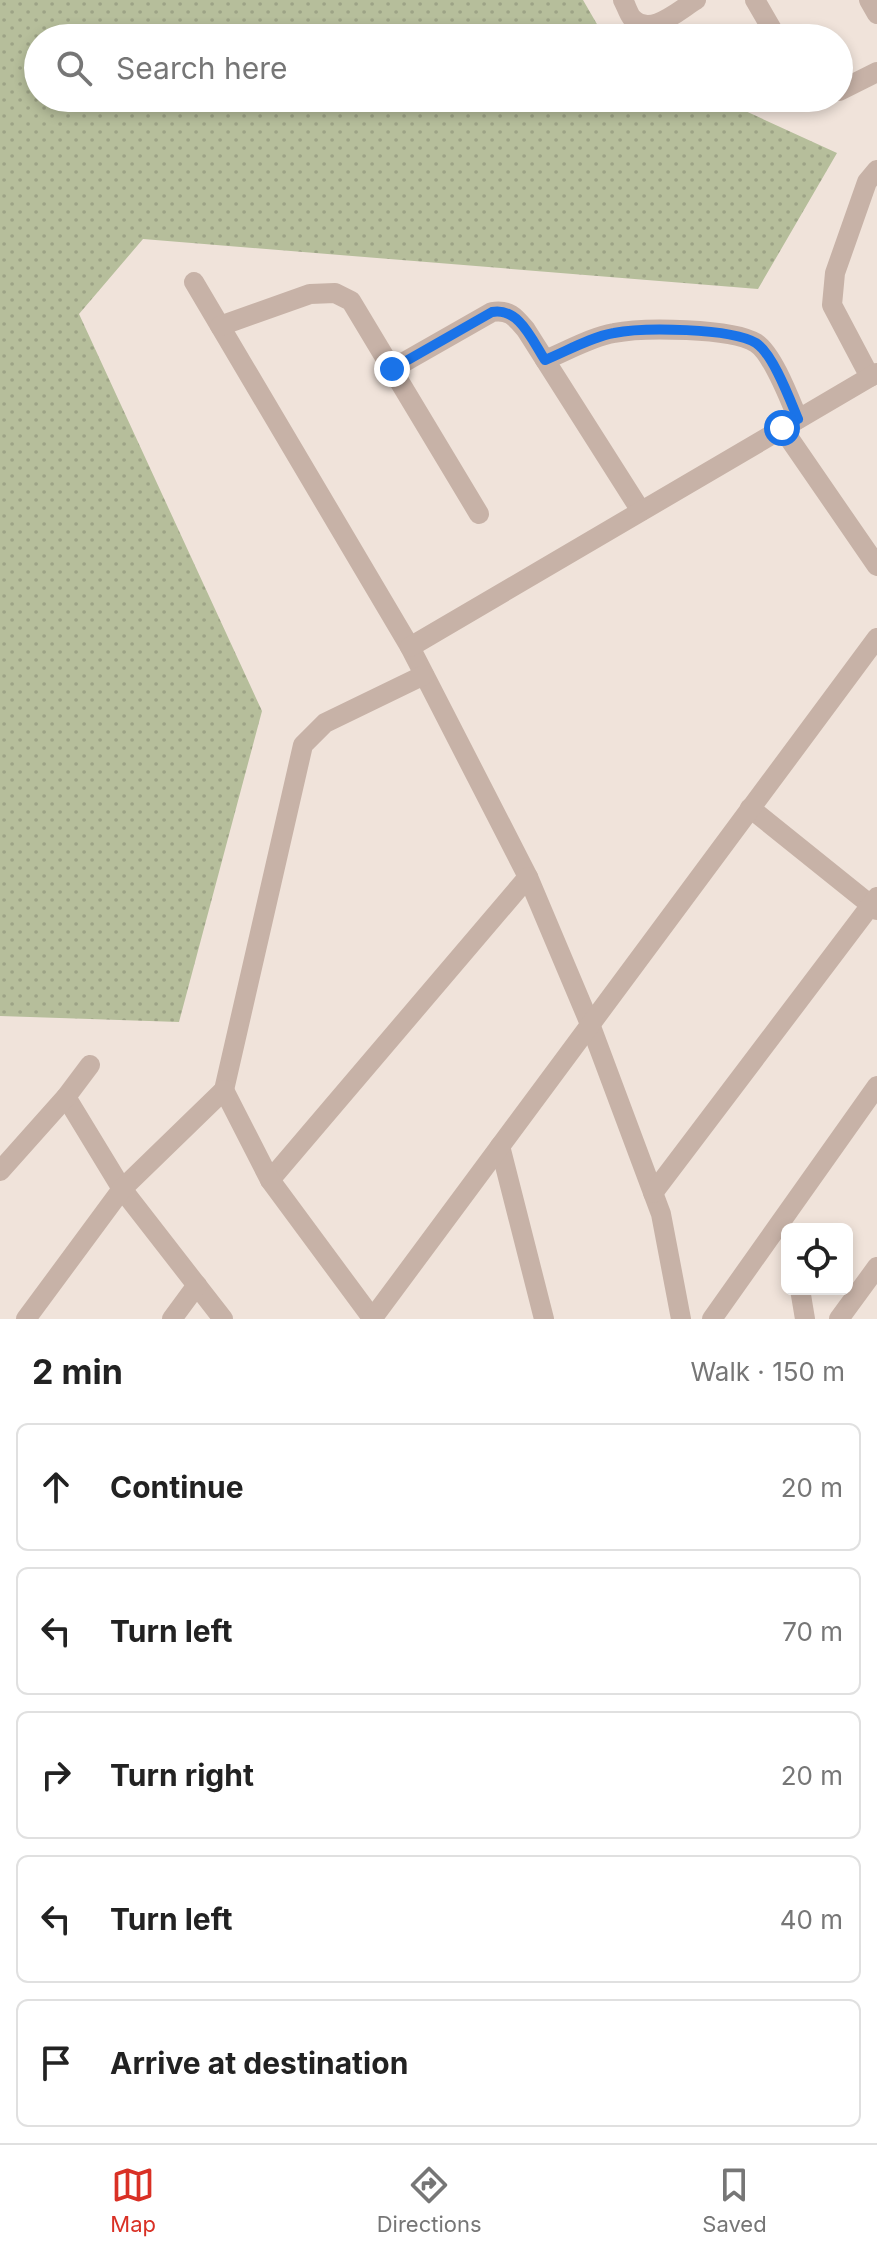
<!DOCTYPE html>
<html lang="en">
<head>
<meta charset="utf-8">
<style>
  :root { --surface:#fff; --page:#f2f2f2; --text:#222; --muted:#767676; --line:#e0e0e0; --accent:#d93025 }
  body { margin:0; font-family:Inter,sans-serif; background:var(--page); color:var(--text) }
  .controls { position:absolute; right:24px; bottom:24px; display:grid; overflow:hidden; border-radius:12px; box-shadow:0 4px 12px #0003 }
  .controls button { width:72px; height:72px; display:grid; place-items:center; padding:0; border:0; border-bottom:2px solid var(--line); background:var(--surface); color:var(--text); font:40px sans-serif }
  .stop { position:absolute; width:24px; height:24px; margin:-18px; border:6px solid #1a73e8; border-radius:50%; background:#fff }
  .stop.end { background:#1a73e8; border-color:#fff; box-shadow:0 2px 8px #0008 }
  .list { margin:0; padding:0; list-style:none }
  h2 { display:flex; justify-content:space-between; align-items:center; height:104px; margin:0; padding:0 32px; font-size:34px }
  h2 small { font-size:26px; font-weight:400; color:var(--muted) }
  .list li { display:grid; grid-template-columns:52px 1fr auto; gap:24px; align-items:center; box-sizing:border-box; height:128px; margin:0 16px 16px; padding:0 16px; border:2px solid var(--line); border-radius:12px }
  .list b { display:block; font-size:30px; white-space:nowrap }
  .list em { font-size:26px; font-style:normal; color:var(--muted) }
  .icon { flex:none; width:44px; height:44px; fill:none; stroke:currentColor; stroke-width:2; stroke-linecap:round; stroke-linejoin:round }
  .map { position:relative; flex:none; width:877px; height:1319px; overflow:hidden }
  .search { position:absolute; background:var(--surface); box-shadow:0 4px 12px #0003; left:24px; right:24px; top:24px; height:88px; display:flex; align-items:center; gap:20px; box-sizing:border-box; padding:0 28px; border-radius:44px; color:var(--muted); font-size:30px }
  .sheet { height:824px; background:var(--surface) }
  nav { display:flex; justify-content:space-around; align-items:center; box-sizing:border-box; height:112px; border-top:2px solid var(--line); background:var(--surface); font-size:22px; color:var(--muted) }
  nav a { display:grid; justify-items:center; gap:4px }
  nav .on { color:var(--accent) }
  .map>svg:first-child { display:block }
</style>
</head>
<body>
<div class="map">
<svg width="877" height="1319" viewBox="0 0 877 1319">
  <defs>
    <pattern id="grass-dots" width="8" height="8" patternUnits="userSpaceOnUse" patternTransform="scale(2)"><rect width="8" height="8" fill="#b6be9b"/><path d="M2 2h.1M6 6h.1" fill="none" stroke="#9da386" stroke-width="1.8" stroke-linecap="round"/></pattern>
  </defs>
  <rect width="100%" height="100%" fill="#f0e3da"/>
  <polygon fill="url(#grass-dots)" points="0,0 583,0 605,38 38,38 38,98 717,98 837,153 758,289 143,239 79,314 262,711 179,1022 0,1016"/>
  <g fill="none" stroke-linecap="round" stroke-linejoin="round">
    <g stroke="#c7b2a7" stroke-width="20">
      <path d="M623 0C626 5 628 13 632 18 650 38 679 10 696 0"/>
      <polyline points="755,0 777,38"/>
      <polyline points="869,0 877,14"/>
      <polyline points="839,91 877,72"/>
      <polyline points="194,282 410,647 528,877"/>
      <polyline points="220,326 310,294 335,293 351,301 479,514"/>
      <path d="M545 360C567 351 591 337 614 333 643 327 732 328 756 343 773 354 790 400 798 419"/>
      <path d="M392 369 492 312C510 309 516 318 526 330L641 511"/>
      <polyline points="870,377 832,305 835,273 867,182 877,170"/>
      <polyline points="782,428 877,566"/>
      <polyline points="410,647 877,373"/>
      <polyline points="750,808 877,910"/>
      <polyline points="224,1090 303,745 325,723 424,675"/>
      <polyline points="66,1097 122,1189 223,1319"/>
      <polyline points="500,1146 544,1319"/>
      <polyline points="0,1171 66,1097 90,1065"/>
      <polyline points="270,1180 528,877 590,1024 661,1214 681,1319"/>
      <polyline points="653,1193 877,897"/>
      <polyline points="800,1289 805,1319"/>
      <polyline points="26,1319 122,1189 224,1090 270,1180 372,1318"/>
      <polyline points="172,1319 197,1285"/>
      <polyline points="712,1319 877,1086"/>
      <polyline points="839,1319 877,1267"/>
    </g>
    <polyline stroke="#c7b2a7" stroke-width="20" points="372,1319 877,638"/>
  </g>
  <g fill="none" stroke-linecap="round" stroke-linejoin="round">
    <path stroke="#1a73e8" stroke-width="10" d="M392 369 492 312C519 307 532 340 545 360 567 351 591 337 614 333 643 327 731 328 756 343 773 354 790 400 798 419L782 428"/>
  </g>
</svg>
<div class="controls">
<button><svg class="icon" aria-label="locate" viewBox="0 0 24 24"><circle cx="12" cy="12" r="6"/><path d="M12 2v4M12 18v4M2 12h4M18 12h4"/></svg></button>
</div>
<div class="stop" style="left:782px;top:428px"></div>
<div class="stop end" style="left:392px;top:369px"></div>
<div class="search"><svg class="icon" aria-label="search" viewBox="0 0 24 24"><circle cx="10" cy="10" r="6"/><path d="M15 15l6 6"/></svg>Search here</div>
</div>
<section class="sheet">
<h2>2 min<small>Walk · 150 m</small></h2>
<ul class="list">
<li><svg class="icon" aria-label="ahead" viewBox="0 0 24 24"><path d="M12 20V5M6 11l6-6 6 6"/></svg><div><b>Continue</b></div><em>20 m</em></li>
<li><svg class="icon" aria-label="left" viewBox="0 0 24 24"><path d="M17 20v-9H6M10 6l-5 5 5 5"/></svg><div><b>Turn left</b></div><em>70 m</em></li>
<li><svg class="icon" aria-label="right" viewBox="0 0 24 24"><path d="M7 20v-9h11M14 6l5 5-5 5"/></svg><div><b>Turn right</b></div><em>20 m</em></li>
<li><svg class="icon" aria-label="left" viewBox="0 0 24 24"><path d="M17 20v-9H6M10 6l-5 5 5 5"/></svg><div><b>Turn left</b></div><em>40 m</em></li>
<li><svg class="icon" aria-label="arrive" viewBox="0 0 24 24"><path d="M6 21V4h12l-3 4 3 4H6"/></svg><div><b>Arrive at destination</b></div></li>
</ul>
</section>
<nav>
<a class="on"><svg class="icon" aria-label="map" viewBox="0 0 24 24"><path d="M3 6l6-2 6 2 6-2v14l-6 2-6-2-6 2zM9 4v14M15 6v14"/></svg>Map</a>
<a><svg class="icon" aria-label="directions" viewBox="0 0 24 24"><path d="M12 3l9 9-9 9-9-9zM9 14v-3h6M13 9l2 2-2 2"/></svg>Directions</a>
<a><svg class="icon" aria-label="saved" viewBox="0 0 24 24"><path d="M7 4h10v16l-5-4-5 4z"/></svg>Saved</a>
</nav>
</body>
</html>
